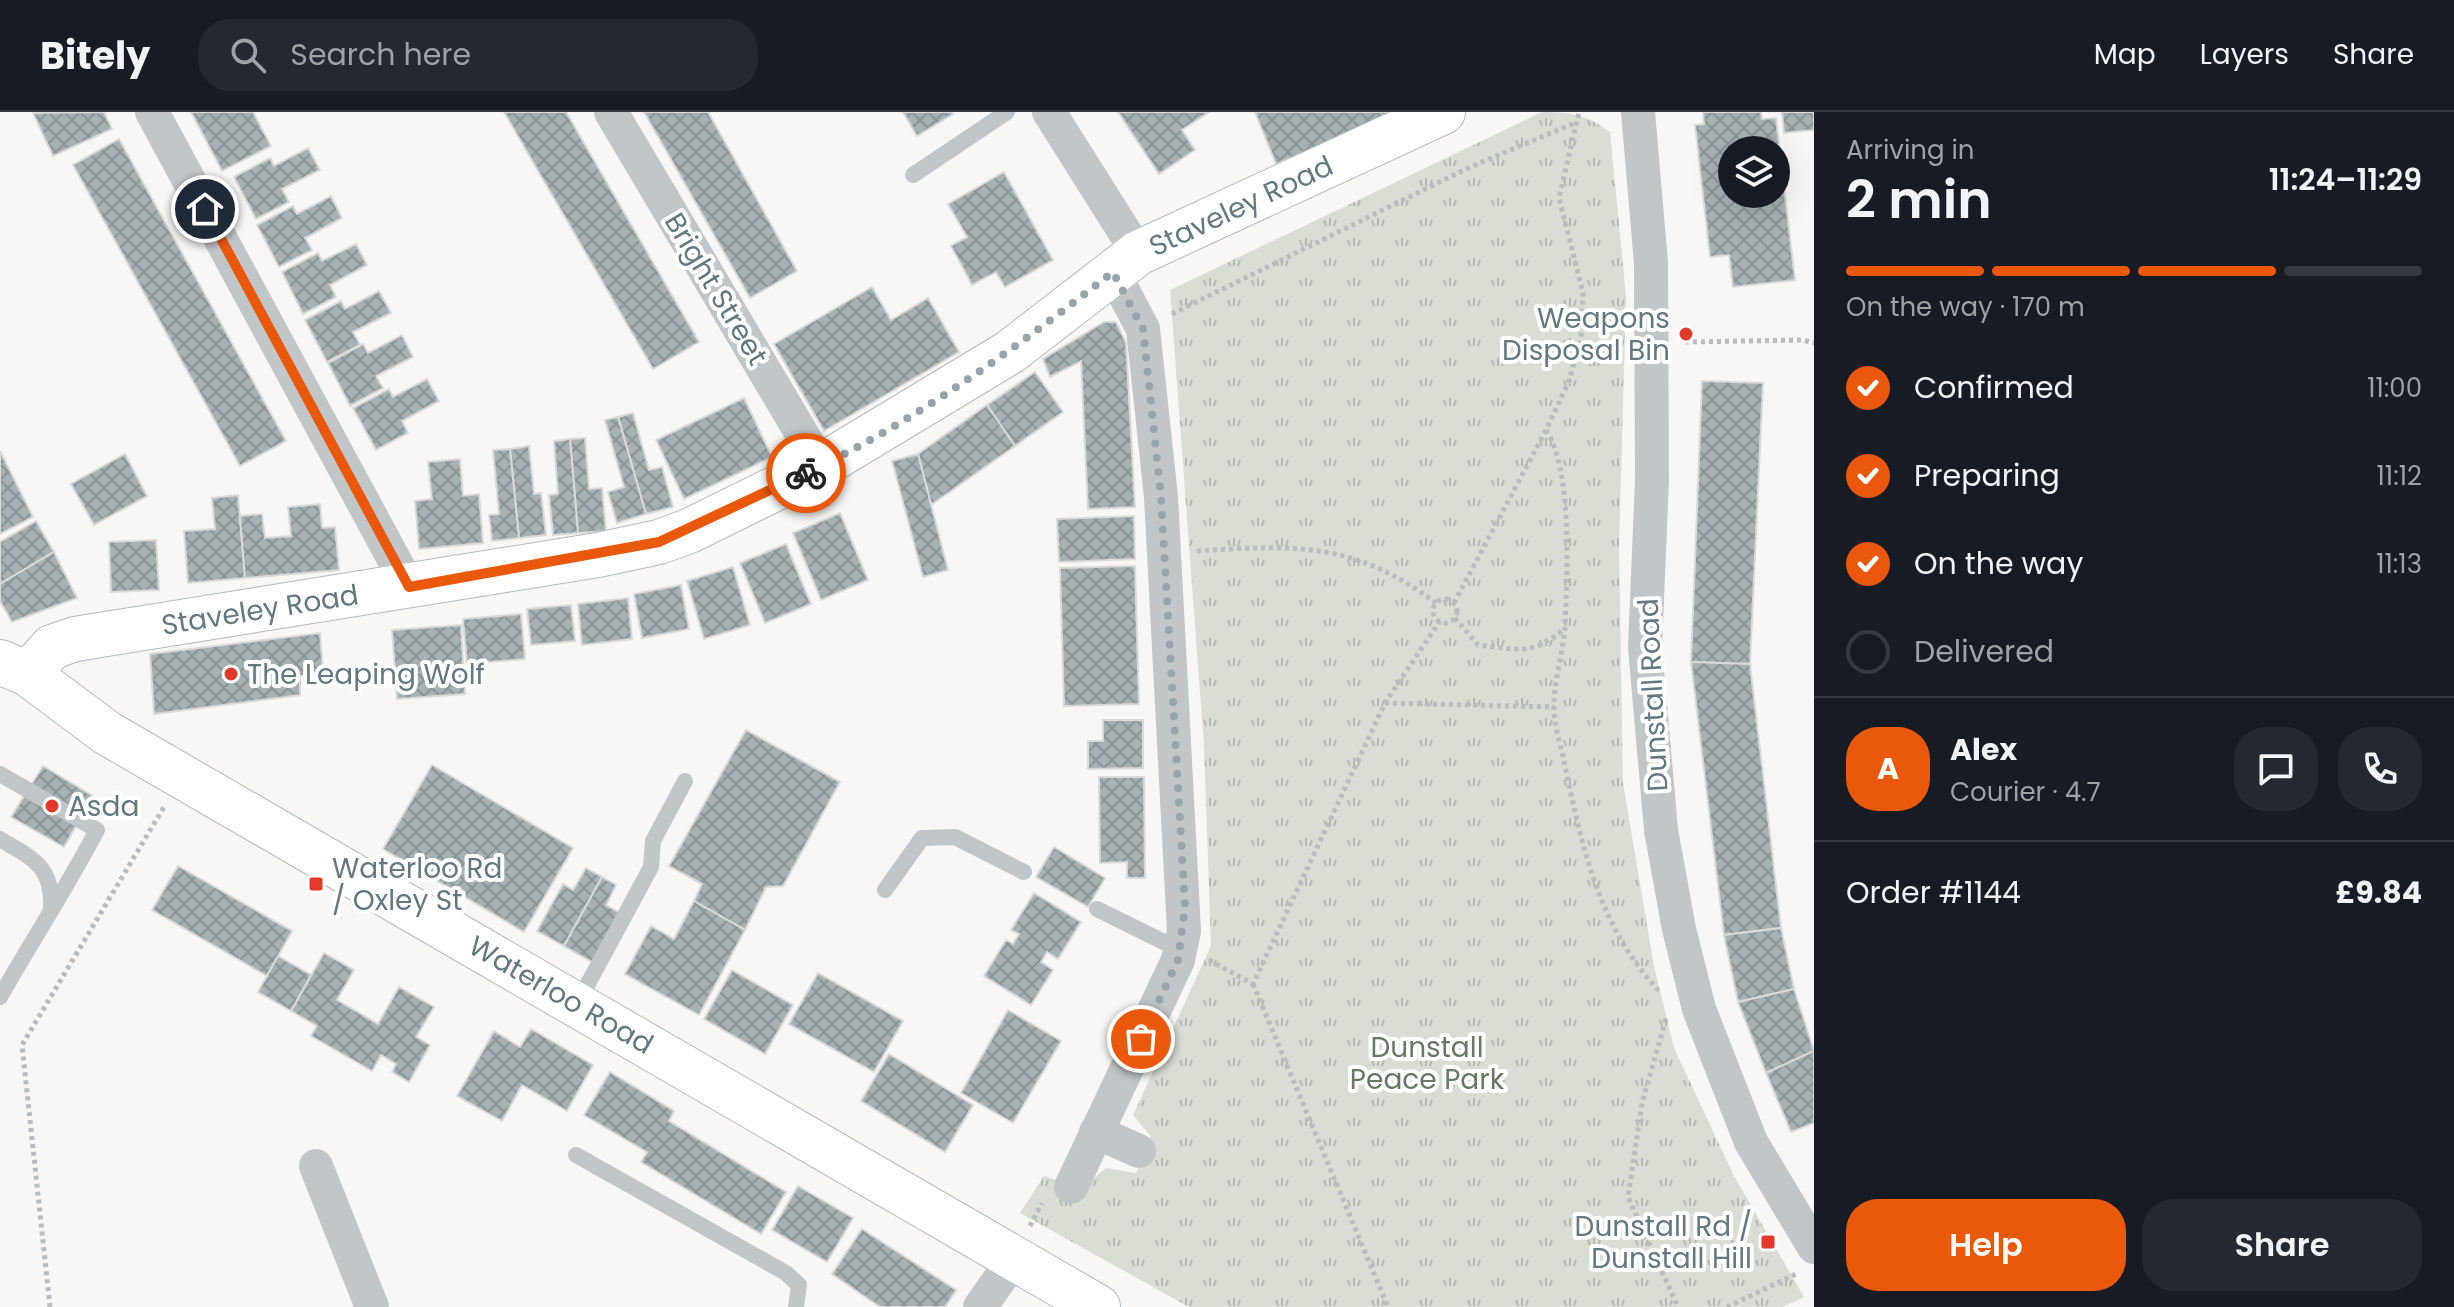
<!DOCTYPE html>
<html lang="en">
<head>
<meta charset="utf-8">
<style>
	body { margin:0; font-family:Poppins,sans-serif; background:#242831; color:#f1f3f6; height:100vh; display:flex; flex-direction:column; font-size:30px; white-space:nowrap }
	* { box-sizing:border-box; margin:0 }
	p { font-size:26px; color:#9ea1a6 }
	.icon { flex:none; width:44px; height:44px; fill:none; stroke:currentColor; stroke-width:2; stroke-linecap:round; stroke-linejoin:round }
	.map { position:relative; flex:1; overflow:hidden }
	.panel { display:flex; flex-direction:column; background:#171b24; width:640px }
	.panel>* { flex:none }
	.controls { position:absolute; left:1718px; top:24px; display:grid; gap:16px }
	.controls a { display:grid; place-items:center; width:72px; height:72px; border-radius:50%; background:#171b24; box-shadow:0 8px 32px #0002; font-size:40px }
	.pin { position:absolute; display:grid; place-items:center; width:68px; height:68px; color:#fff; margin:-34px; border:4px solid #fff; border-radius:50%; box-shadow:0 2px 8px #0007 }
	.courier { position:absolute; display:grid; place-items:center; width:80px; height:80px; margin:-40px; border:6px solid #ea580c; border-radius:50%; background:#fff; color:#222; box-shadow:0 2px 10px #0007 }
	.head em { font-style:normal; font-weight:600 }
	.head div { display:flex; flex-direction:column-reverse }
	.head { display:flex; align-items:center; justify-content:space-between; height:136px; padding:0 32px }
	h1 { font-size:52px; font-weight:600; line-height:60px }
	.bar { display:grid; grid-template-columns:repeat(4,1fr); gap:12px 8px; align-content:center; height:96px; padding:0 32px }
	.bar i { height:10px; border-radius:6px; background:#363941 }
	.bar .active { background:#ea580c }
	.bar p { grid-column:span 4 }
	.line { display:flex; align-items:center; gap:20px; padding:0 32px; border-top:2px solid #363941 }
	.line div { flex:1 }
	.round { display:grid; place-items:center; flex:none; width:84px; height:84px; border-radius:32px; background:#242831 }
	ol { padding:0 32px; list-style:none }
	li { display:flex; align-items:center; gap:24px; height:88px }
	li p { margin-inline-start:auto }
	li .icon { padding:8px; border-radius:50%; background:#ea580c; color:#fff; stroke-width:4 }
	li:last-child { color:#9ea1a6 }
	li i { width:44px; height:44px; border:4px solid #363941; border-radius:50% }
	.button { display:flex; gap:16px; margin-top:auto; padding:16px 32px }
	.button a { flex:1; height:92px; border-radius:32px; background:#ea580c; color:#fff; font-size:32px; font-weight:600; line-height:92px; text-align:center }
	.button a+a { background:#242831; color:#f1f3f6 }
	header { display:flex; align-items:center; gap:48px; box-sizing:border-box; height:112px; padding:0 40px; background:#171b24; border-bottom:2px solid #363941 }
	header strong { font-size:38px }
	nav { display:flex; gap:44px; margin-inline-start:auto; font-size:28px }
	.search { width:560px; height:72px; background:#242831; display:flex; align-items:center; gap:20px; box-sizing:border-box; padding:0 28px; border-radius:32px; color:#9ea1a6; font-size:30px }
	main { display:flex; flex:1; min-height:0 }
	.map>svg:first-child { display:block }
</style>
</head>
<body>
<header>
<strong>Bitely</strong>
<div class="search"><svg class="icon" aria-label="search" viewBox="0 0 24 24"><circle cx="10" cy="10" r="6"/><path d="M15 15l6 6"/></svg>Search here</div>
<nav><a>Map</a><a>Layers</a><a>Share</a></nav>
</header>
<main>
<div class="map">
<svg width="1814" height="1195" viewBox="0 0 1814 1195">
	<defs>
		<pattern id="park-tufts" width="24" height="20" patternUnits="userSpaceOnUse" patternTransform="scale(2)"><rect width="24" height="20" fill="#d9ddd4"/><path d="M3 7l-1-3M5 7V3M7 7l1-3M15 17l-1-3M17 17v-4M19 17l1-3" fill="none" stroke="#b4b8b1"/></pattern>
		<pattern id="building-cross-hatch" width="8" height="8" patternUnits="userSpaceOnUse" patternTransform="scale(2)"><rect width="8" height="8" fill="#a6b1b4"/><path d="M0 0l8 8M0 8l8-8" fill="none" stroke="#8b9598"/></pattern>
	</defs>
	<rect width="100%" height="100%" fill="#f8f7f5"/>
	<path fill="url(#park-tufts)" d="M 1542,0 C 1571,0 1587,3 1610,20 L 1626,184 L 1619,434 L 1623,671 L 1654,854 L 1674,936 L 1734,1064 L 1804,1185 L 1783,1195 L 1189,1195 L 1020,1101 L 1044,1064 L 1082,1076 L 1106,1056 L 1136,1061 L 1151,1025 L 1133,1003 L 1211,834 L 1204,634 L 1170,178 Z"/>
	<g fill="url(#building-cross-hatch)" stroke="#dad9d7" stroke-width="2" fill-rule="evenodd">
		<path d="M 104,0 L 112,17 L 53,44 L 33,1 Z"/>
		<path d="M 191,0 L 253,0 L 271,34 L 222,59 Z"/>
		<path d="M 504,0 L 566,0 L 699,230 L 653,257 Z"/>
		<path d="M 644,0 L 708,0 L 797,159 L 750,186 Z"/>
		<path d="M 903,0 L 951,0 L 953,2 L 917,24 Z"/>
		<path d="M 1118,0 L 1209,0 L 1182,18 L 1195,38 L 1159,62 Z"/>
		<path d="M 1255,0 L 1400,0 L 1276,52 Z"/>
		<path d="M 1703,0 L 1761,0 L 1762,7 L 1776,6 L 1795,168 L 1733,175 L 1729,143 L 1710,145 L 1695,13 L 1704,12 ZM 1732,38 L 1776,38 L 1776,82 L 1732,82 Z"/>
		<path d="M 1782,0 L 1814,0 L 1814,18 L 1784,21 Z"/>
		<path d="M 119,27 L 286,329 L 240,354 L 73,53 Z"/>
		<path d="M 308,36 L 320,58 L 282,77 L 289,90 L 256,107 L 234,65 L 270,46 L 274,54 Z"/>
		<path d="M 1004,60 L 1053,148 L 1005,175 L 996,160 L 972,173 L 951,134 L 967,125 L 948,92 Z"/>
		<path d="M 331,84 L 342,106 L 305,126 L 312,138 L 279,155 L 257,113 L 293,94 L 297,102 Z"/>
		<path d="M 356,132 L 367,153 L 330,173 L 336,185 L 303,202 L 282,160 L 318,141 L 322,149 Z"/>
		<path d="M 872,175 L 891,208 L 928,186 L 959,240 L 824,319 L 774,232 Z"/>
		<path d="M 379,179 L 391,201 L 353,220 L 360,233 L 327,250 L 305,208 L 341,189 L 345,197 Z"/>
		<path d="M 1104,210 L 1116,210 L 1126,231 L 1135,395 L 1088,397 L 1081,249 L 1050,265 L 1043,247 Z"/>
		<path d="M 402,223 L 413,245 L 376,264 L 383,276 L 350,294 L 328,251 L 363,232 L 368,241 Z"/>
		<path d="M 1035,260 L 1063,300 L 1015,334 L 987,293 Z"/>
		<path d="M 427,267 L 439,289 L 402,309 L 408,321 L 376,338 L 353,296 L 389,277 L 393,285 Z"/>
		<path d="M 1702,269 L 1763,271 L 1750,552 L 1691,550 Z"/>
		<path d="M 744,286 L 772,345 L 684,387 L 656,328 Z"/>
		<path d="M 987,293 L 1015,334 L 931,393 L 918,342 Z"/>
		<path d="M 633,301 L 649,358 L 662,355 L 673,395 L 646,402 L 618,305 Z"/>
		<path d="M 618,305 L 646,402 L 617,411 L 608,380 L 624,375 L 605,308 Z"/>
		<path d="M 585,326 L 589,377 L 602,376 L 606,419 L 578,421 L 570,327 Z"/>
		<path d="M 570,327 L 578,421 L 553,423 L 549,383 L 558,382 L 554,329 Z"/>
		<path d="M 529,334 L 534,382 L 541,381 L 546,423 L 519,426 L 510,337 Z"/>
		<path d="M 510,337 L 519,426 L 492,429 L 489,403 L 499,402 L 493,338 Z"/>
		<path d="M 0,339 L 33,405 L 0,422 Z"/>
		<path d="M 125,342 L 147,384 L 94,413 L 71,372 Z"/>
		<path d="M 918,342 L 948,458 L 923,465 L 892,349 Z"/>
		<path d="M 460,347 L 463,384 L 479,382 L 483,431 L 419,437 L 415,389 L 432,387 L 428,350 Z"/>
		<path d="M 238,383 L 245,466 L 188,471 L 184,419 L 215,417 L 212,386 Z"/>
		<path d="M 320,392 L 322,416 L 335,415 L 339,458 L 245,466 L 240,404 L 262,402 L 265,426 L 291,424 L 288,395 Z"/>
		<path d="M 840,401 L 868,468 L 821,488 L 793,421 Z"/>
		<path d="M 1134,404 L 1135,447 L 1059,450 L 1057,407 Z"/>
		<path d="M 36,409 L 54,440 L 0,472 L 0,430 Z"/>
		<path d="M 156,428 L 159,478 L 111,480 L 109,430 Z"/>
		<path d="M 786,432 L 811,492 L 765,511 L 740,451 Z"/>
		<path d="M 54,440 L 77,486 L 12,510 L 0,489 L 0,472 Z"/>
		<path d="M 1135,454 L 1139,592 L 1064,594 L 1060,456 Z"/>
		<path d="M 733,455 L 750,513 L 704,527 L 687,469 Z"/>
		<path d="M 681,473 L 689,517 L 642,526 L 634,482 Z"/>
		<path d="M 628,486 L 632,527 L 582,533 L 578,492 Z"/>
		<path d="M 571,493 L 575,529 L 531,533 L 527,497 Z"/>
		<path d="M 521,502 L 525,547 L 467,552 L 463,507 Z"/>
		<path d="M 461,513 L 465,582 L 397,587 L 392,518 Z"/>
		<path d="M 320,521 L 323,559 L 300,564 L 300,583 L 154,602 L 150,542 Z"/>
		<path d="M 1691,550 L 1750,552 L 1781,816 L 1724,823 Z"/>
		<path d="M 1103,608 L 1143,608 L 1143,656 L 1088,657 L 1088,629 L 1103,629 Z"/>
		<path d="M 746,618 L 840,670 L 783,774 L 766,775 L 745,818 L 694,789 L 702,772 L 669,754 Z"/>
		<path d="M 432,653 L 573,736 L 524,820 L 383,737 Z"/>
		<path d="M 43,654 L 93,684 L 64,735 L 11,705 Z"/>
		<path d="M 1099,665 L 1144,665 L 1145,766 L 1127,766 L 1127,750 L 1100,751 Z"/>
		<path d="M 1054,735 L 1105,766 L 1088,795 L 1036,765 Z"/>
		<path d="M 178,754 L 292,819 L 267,864 L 152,798 Z"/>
		<path d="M 586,756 L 602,765 L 564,834 L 537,819 L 563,772 L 573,778 Z"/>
		<path d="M 602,765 L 616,773 L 606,793 L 620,801 L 592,850 L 564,834 Z"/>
		<path d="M 1034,781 L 1081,810 L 1058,847 L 1047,840 L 1041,850 L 1053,858 L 1031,893 L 984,864 L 1006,828 L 1013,832 L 1019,822 L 1011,818 Z"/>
		<path d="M 694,789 L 745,818 L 699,903 L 625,862 L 651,814 L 674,827 Z"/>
		<path d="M 1781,816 L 1794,877 L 1738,890 L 1724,823 Z"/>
		<path d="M 324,841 L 354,858 L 337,888 L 378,912 L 399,875 L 434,895 L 416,925 L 430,933 L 409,970 L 392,960 L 396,952 L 381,943 L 372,959 L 311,924 L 317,914 L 291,899 Z"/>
		<path d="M 278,844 L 311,863 L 291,899 L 258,880 Z"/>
		<path d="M 732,858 L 793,893 L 765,942 L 704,907 Z"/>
		<path d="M 818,861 L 903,909 L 874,960 L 789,912 Z"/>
		<path d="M 1794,877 L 1814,939 L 1766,961 L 1738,890 Z"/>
		<path d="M 1008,898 L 1061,929 L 1013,1011 L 961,981 Z"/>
		<path d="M 531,917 L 593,953 L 567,999 L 522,973 L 502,1009 L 457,984 L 494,919 L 520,935 Z"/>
		<path d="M 1814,939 L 1814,1011 L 1791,1020 L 1766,961 Z"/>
		<path d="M 889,942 L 973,993 L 945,1040 L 861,989 Z"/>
		<path d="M 610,960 L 674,999 L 669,1009 L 786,1080 L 761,1122 L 641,1050 L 647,1040 L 584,1003 Z"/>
		<path d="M 798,1074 L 853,1106 L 827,1150 L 772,1118 Z"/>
		<path d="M 862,1117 L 956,1178 L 945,1195 L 880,1195 L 832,1162 Z"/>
	</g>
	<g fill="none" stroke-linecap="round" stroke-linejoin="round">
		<g stroke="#b3babd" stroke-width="46">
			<g id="secondary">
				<path d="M 0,550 L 28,562 L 107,621 L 1098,1195"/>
				<path d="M 28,562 L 52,535 L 75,527 L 598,443 L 659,430 L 689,419 L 821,354 L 1010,240 L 1138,141 L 1443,0"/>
			</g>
		</g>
		<g stroke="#b9bdbf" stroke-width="5" stroke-dasharray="4 4" stroke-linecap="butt">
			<path d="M 1172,202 L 1468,56 L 1577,10"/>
			<path d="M 1685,230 L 1803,228 L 1814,231"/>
			<path d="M 1546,318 C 1573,358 1567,465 1565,515 C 1563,541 1554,568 1554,594 C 1553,613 1562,635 1565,654 C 1583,738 1599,816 1660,880"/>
			<path d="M 1197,439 C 1295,433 1353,429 1436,491"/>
			<circle cx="1445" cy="499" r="12"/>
			<path d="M 1454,491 L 1546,318 L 1569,269 L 1581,225 L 1583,181 L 1559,86 L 1579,0"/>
			<path d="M 1455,506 L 1478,533 C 1517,537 1532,545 1564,517"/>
			<path d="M 1385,591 L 1554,595"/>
			<path d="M 1209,848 L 1253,872 L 1385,591 L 1440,509"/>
			<path d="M 1253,872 L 1388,1195"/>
			<path d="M 1666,907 L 1642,991 L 1628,1085 L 1678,1195"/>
			<path d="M 1030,1114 L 1042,1091"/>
			<path d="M 50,1195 L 22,933 L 164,695"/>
			<path d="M 1727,1195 L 1798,1161"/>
		</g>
		<g stroke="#c1c6c9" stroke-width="16">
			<path d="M 913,63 L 1007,0"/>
			<path d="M 0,662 L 97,718 C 67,775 32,829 0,885"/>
			<path d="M 0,727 C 33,747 53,754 51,796"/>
			<path d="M 885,778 L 922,726 L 955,725 L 1024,760"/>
			<path d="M 1097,797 L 1180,838"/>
			<path d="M 577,892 L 651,755 L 653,729 L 685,669"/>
			<path d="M 576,1043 L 786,1161 L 799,1173 L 796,1195"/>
		</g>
		<g stroke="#c1c6c9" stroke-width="34">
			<path d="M 152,0 L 409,475"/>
			<path d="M 611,0 L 821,354"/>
			<path d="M 1049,0 L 1138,141"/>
			<path d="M 1638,0 L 1651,151 L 1652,368 L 1645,535 L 1661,718 L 1679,817 L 1699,897 L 1751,1030 L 1814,1135"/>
			<path d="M 1096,1020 L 1139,1039"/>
			<path d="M 316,1054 L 372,1195"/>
			<path d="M 1071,1075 L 1178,848 L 1184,819 L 1161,385 L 1143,217 L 1113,160"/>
			<path d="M 980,1195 L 1014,1147"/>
		</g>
		<use href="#secondary" stroke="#fff" stroke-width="44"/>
	</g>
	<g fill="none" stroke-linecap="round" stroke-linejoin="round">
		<path stroke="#97a4a9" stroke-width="8" stroke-dasharray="0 14.4" d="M 806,361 C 917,309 1017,235 1113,160 L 1143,217 L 1161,385 L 1185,794 L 1178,848 L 1141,927"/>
		<path stroke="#ea580c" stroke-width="10" d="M 205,97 L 409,475 L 659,430 L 806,361"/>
	</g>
	<g fill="#e2392b" stroke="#fff" stroke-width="3">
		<circle cx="1686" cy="222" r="8"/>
		<circle cx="231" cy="562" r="8"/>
		<circle cx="52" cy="694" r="8"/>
		<rect x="308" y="764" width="16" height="16" rx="4"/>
		<rect x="1760" y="1122" width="16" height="16" rx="4"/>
	</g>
	<g text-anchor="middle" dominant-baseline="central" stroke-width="8" stroke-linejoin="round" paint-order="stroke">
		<g font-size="28" fill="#637880" stroke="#fff">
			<text transform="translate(1241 94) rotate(-25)">Staveley Road</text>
			<text transform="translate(716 177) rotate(59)">Bright Street</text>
			<text transform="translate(260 498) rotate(-9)">Staveley Road</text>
			<text transform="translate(1653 583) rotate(-93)">Dunstall Road</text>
			<text transform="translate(561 883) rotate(30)">Waterloo Road</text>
		</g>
		<g font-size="28" fill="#637880" stroke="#fff" text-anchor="start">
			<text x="1670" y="206" text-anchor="end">Weapons<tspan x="1670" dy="32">Disposal Bin</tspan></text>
			<text x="247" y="562">The Leaping Wolf</text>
			<text x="68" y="694">Asda</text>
			<text x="332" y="756">Waterloo Rd<tspan x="332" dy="32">/ Oxley St</tspan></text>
			<text x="1752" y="1114" text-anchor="end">Dunstall Rd /<tspan x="1752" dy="32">Dunstall Hill</tspan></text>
		</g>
		<g font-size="28" fill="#697862" stroke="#fff">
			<text x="1427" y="935">Dunstall<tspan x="1427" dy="32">Peace Park</tspan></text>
		</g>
	</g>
</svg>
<div class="controls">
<a><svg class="icon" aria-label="layers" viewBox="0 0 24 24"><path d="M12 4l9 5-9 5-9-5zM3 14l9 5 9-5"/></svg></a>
</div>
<div class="pin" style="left:1141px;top:927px;background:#ea580c"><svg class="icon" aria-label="bag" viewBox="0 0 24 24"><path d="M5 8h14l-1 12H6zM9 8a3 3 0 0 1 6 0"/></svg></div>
<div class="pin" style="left:205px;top:97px;background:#1f2937"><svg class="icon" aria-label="home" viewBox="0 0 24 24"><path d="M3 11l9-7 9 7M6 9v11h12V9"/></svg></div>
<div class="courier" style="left:806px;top:361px"><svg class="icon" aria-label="bike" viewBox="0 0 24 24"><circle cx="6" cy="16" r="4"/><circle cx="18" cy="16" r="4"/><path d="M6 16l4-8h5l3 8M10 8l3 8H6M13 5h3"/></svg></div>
</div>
<section class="panel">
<div class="head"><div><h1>2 min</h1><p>Arriving in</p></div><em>11:24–11:29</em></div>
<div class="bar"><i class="active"></i><i class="active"></i><i class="active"></i><i></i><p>On the way · 170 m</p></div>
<ol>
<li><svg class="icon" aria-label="check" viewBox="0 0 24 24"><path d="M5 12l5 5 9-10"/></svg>Confirmed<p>11:00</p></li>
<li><svg class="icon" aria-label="check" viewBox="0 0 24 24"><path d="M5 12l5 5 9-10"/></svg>Preparing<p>11:12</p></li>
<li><svg class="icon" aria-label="check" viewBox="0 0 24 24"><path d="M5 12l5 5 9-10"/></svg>On the way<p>11:13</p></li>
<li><i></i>Delivered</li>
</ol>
<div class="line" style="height:144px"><b class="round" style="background:#ea580c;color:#fff">A</b><div><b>Alex</b><p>Courier · 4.7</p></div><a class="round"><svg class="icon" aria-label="chat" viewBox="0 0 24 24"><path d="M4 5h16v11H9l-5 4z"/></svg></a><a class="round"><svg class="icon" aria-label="phone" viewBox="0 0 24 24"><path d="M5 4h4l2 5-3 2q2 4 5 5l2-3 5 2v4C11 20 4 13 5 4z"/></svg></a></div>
<div class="line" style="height:104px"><div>Order #1144</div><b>£9.84</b></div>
<div class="button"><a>Help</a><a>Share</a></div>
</section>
</main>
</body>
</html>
